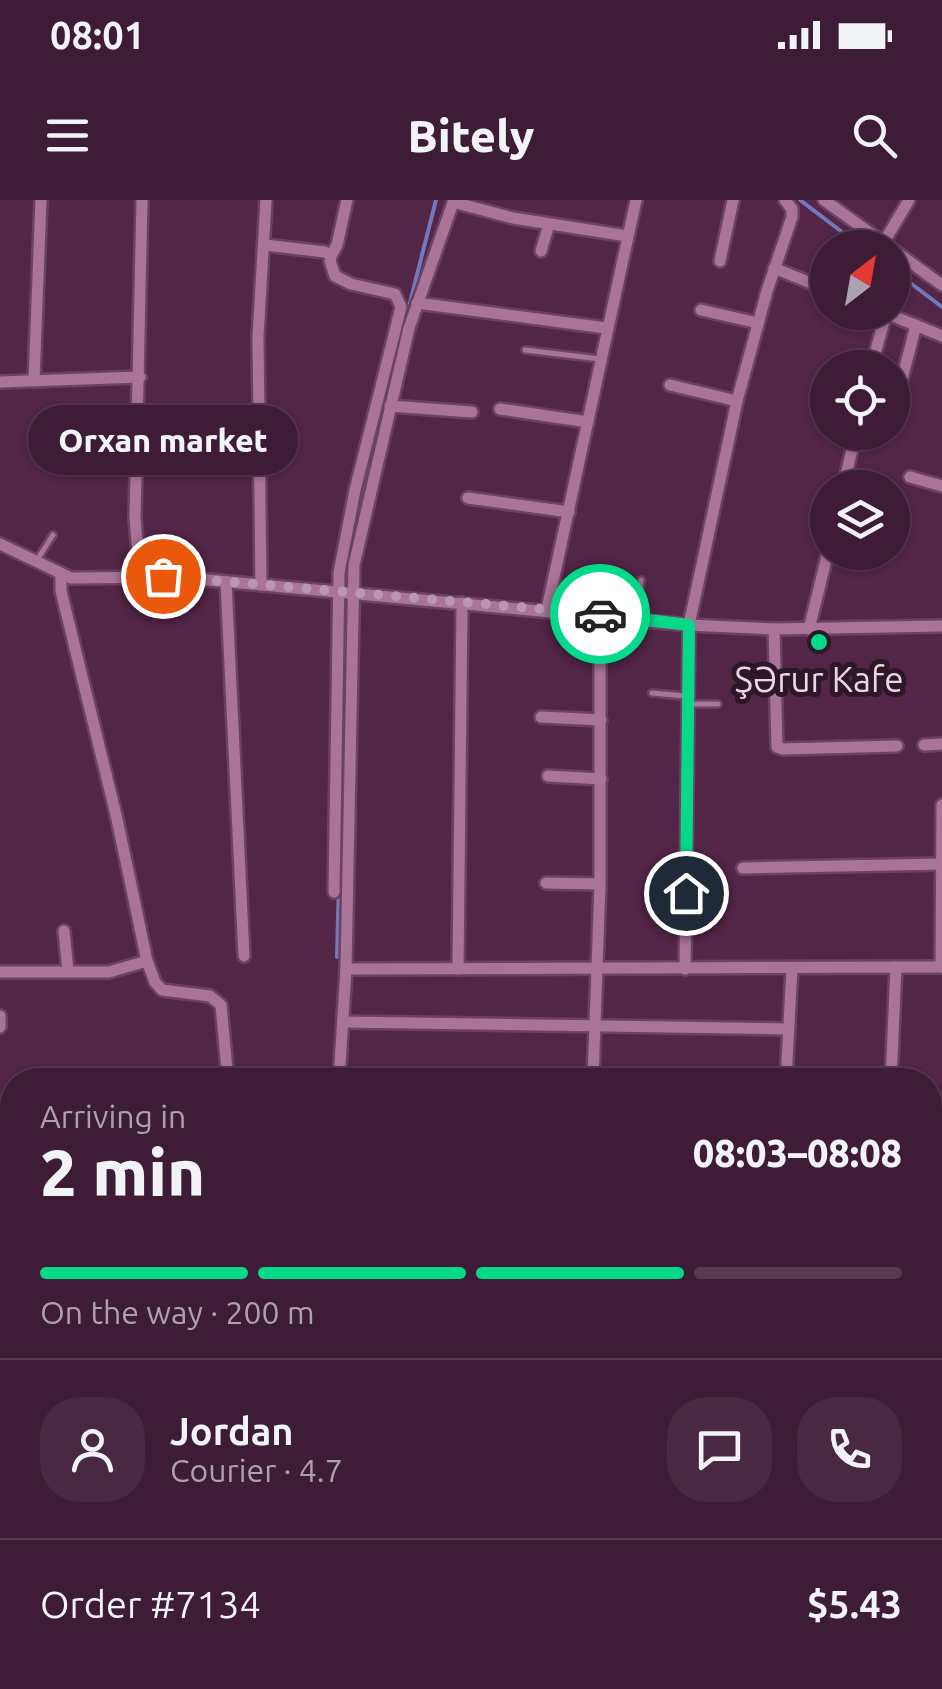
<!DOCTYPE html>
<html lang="en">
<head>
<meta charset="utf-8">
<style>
	body { margin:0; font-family:Ubuntu,sans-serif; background:#492941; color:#f1f3f6; height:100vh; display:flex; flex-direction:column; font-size:38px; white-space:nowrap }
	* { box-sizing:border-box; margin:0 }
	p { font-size:32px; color:#ada1ad }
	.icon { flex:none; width:55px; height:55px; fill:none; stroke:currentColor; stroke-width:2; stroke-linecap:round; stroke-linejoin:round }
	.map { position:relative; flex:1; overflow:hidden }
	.panel { position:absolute; left:0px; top:868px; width:942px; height:622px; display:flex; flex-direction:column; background:#3e1c35; border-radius:40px 40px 0 0; box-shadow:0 2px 8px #0004,0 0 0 2px #573a50 }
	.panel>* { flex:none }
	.needle { width:65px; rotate:31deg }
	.fabs { position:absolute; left:810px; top:30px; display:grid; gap:20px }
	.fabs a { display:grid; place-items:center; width:100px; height:100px; border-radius:50%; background:#3e1c35; box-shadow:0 2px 8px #0004,0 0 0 2px #573a50; font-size:50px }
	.pin { position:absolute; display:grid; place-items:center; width:85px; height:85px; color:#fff; margin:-42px; border:5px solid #fff; border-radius:50%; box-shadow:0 2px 10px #0007 }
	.courier { position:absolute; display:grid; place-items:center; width:100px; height:100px; margin:-50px; border:8px solid #07d98b; border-radius:50%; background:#fff; color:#222; box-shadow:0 2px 12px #0007 }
	.bubble { position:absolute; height:70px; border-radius:35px; background:#3e1c35; box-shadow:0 2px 8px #0004,0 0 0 2px #573a50; font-size:32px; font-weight:800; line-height:70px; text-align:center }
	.summary em { font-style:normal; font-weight:800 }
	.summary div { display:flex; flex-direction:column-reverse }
	.summary { display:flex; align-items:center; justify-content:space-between; height:170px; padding:0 40px }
	h1 { font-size:65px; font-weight:800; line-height:75px }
	.bar { display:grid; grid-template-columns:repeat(4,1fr); gap:15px 10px; align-content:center; height:120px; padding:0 40px }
	.bar i { height:12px; border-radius:8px; background:#573a50 }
	.bar .on { background:#07d98b }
	.bar p { grid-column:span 4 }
	.line { display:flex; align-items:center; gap:25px; padding:0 40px; border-top:2px solid #573a50 }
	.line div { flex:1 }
	.round { display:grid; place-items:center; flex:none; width:105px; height:105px; border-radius:40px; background:#492941 }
	.status { display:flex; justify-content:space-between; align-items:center; height:70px; padding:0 50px; background:#3e1c35; direction:ltr }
	.status svg { height:28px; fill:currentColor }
	header { display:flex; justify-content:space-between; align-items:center; height:130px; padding:0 40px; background:#3e1c35; font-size:45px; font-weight:800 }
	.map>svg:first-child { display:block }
</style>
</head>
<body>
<div class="status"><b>08:01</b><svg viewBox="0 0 49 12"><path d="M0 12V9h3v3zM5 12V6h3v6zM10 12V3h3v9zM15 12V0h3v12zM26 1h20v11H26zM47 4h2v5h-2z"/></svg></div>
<header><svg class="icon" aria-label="menu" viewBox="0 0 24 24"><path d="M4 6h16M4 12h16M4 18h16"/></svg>Bitely<svg class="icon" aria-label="search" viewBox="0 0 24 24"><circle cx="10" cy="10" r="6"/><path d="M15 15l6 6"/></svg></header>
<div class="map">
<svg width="942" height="1489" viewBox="0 0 942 1489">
	<rect width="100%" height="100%" fill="#532547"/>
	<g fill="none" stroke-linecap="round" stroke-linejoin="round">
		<g stroke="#7278bd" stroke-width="4">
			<path d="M 800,0 L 863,48"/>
			<path d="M 892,69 L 942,107"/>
			<path d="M 404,126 L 436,0"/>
			<path d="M 345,382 L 353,335 L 400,140"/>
			<path d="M 337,757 L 346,402"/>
		</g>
		<g stroke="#6b4361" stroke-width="10">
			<g id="lane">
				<path d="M 525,150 L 600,159"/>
				<path d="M 37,360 L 53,335"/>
				<path d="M 636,418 L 641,380"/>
				<path d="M 652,493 L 685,496"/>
				<path d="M 691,504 L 718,504"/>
			</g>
		</g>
		<g stroke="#6b4361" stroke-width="16">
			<g id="street">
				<path d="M 824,0 L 891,48"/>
				<path d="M 453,2 L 513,18 L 627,36"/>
				<path d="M 884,42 L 909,0"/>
				<path d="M 265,45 L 325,52 L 331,56 L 330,61 L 335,76 L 351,84 L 395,94 L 401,107 L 355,290 L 339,373 L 334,692"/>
				<path d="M 892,49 L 942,85"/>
				<path d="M 541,51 L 549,24"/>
				<path d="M 331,56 L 337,45 L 347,0"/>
				<path d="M 720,61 L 733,0"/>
				<path d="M 774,68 L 828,90"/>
				<path d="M 417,103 L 606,128"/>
				<path d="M 701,110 L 758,123"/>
				<path d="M 883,112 L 942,136"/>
				<path d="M 871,168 L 886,114"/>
				<path d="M 34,180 L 41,0"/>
				<path d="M 0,182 L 140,177"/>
				<path d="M 670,185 L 737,201"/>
				<path d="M 900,187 L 916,125"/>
				<path d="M 390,206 L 472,212"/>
				<path d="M 500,209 L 588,222"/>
				<path d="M 910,277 L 942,286"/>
				<path d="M 843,288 L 856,232"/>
				<path d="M 468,298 L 569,312"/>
				<path d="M 0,344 L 71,378 L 176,377 L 689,425 L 774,429 L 942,426"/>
				<path d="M 61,376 L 61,391 L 117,619 L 147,761 L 155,782 L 162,790 L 210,796 L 221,805 L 228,880"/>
				<path d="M 140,377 L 135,318 L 142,0"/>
				<path d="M 226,382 L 244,756"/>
				<path d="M 261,385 L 258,137 L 266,0"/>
				<path d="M 547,409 L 636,0"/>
				<path d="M 774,429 L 777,547 L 783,549 L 897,546"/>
				<path d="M 809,429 L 828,352"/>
				<path d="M 541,517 L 601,520"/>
				<path d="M 924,545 L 942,544"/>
				<path d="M 548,576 L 601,579"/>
				<path d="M 743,668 L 942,664"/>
				<path d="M 546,683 L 600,684"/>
				<path d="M 64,731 L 68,771"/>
				<path d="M 941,767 L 942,605"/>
				<path d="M 346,769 L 942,767"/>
				<path d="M 458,769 L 462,403"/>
				<path d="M 685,769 L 689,425 L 737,201 L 767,91 L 792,17 L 792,9 L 785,0"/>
				<path d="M 0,772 L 109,772 L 147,761"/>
				<path d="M 0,816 L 0,827"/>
				<path d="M 344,822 L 788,829"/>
				<path d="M 339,880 L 346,769 L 354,365 L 409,128 L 454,0"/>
				<path d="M 593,880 L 600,684 L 600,414"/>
				<path d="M 786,880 L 792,768"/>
				<path d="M 891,880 L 896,767"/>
				<path d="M 0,989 L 12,987"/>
				<path d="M 0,1138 L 12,1135"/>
				<path d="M 930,1154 L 942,1154"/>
				<path d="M 0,1296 L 12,1293"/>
				<path d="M 0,1460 L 12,1458"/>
				<path d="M 21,1478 L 22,1489"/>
				<path d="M 509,1478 L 509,1489"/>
				<path d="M 754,1478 L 754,1489"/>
				<path d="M 856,1478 L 857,1489"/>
				<path d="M 249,1489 L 250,1478"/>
				<path d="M 631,1489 L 631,1478"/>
			</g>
		</g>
		<use href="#lane" stroke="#a97498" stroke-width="5"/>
		<use href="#street" stroke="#a97498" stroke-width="11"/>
	</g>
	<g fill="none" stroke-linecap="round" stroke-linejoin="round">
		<path stroke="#ba96af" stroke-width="10" stroke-dasharray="0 18" d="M 163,376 L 600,414"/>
		<path stroke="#07d98b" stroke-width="12" d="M 600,414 L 689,425 L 686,693"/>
	</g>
	<circle fill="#07d98b" stroke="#2c1826" stroke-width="4" cx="819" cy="442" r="10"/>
	<g text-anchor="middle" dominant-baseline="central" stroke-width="10" stroke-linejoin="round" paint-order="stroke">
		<g font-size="35" fill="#f1d3e7" stroke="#2c1826">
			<text x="819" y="479">Şərur Kafe</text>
		</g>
	</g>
</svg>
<div class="fabs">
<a><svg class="needle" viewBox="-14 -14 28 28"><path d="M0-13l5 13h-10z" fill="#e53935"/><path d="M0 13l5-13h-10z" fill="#ada1ad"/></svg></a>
<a><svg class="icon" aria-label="locate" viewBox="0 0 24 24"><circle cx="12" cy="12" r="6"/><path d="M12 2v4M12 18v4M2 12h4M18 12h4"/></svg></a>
<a><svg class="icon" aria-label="layers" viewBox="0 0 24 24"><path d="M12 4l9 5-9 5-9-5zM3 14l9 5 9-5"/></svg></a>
</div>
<div class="pin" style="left:163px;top:376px;background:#ea580c"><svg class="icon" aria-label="bag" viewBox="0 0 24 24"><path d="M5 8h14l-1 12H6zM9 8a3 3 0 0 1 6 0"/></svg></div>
<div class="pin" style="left:686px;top:693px;background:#1f2937"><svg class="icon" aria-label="home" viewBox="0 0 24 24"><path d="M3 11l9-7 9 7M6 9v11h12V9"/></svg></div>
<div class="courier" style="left:600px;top:414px"><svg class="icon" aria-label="car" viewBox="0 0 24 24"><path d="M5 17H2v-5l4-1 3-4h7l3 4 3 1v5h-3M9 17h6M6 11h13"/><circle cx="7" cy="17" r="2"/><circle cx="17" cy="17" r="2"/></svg></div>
<div class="bubble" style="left:28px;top:205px;width:270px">Orxan market</div>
<section class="panel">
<div class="summary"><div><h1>2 min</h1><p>Arriving in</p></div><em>08:03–08:08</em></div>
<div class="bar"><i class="on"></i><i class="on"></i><i class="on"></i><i></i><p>On the way · 200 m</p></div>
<div class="line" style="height:180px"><a class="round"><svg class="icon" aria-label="person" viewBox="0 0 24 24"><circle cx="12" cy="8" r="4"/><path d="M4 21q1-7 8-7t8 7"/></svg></a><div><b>Jordan</b><p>Courier · 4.7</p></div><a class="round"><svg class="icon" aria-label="chat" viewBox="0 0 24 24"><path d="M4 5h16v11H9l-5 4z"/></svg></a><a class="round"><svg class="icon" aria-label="phone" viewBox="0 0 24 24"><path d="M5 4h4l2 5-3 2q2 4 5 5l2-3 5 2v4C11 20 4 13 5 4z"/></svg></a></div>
<div class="line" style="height:130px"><div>Order #7134</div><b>$5.43</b></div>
</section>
</div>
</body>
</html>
